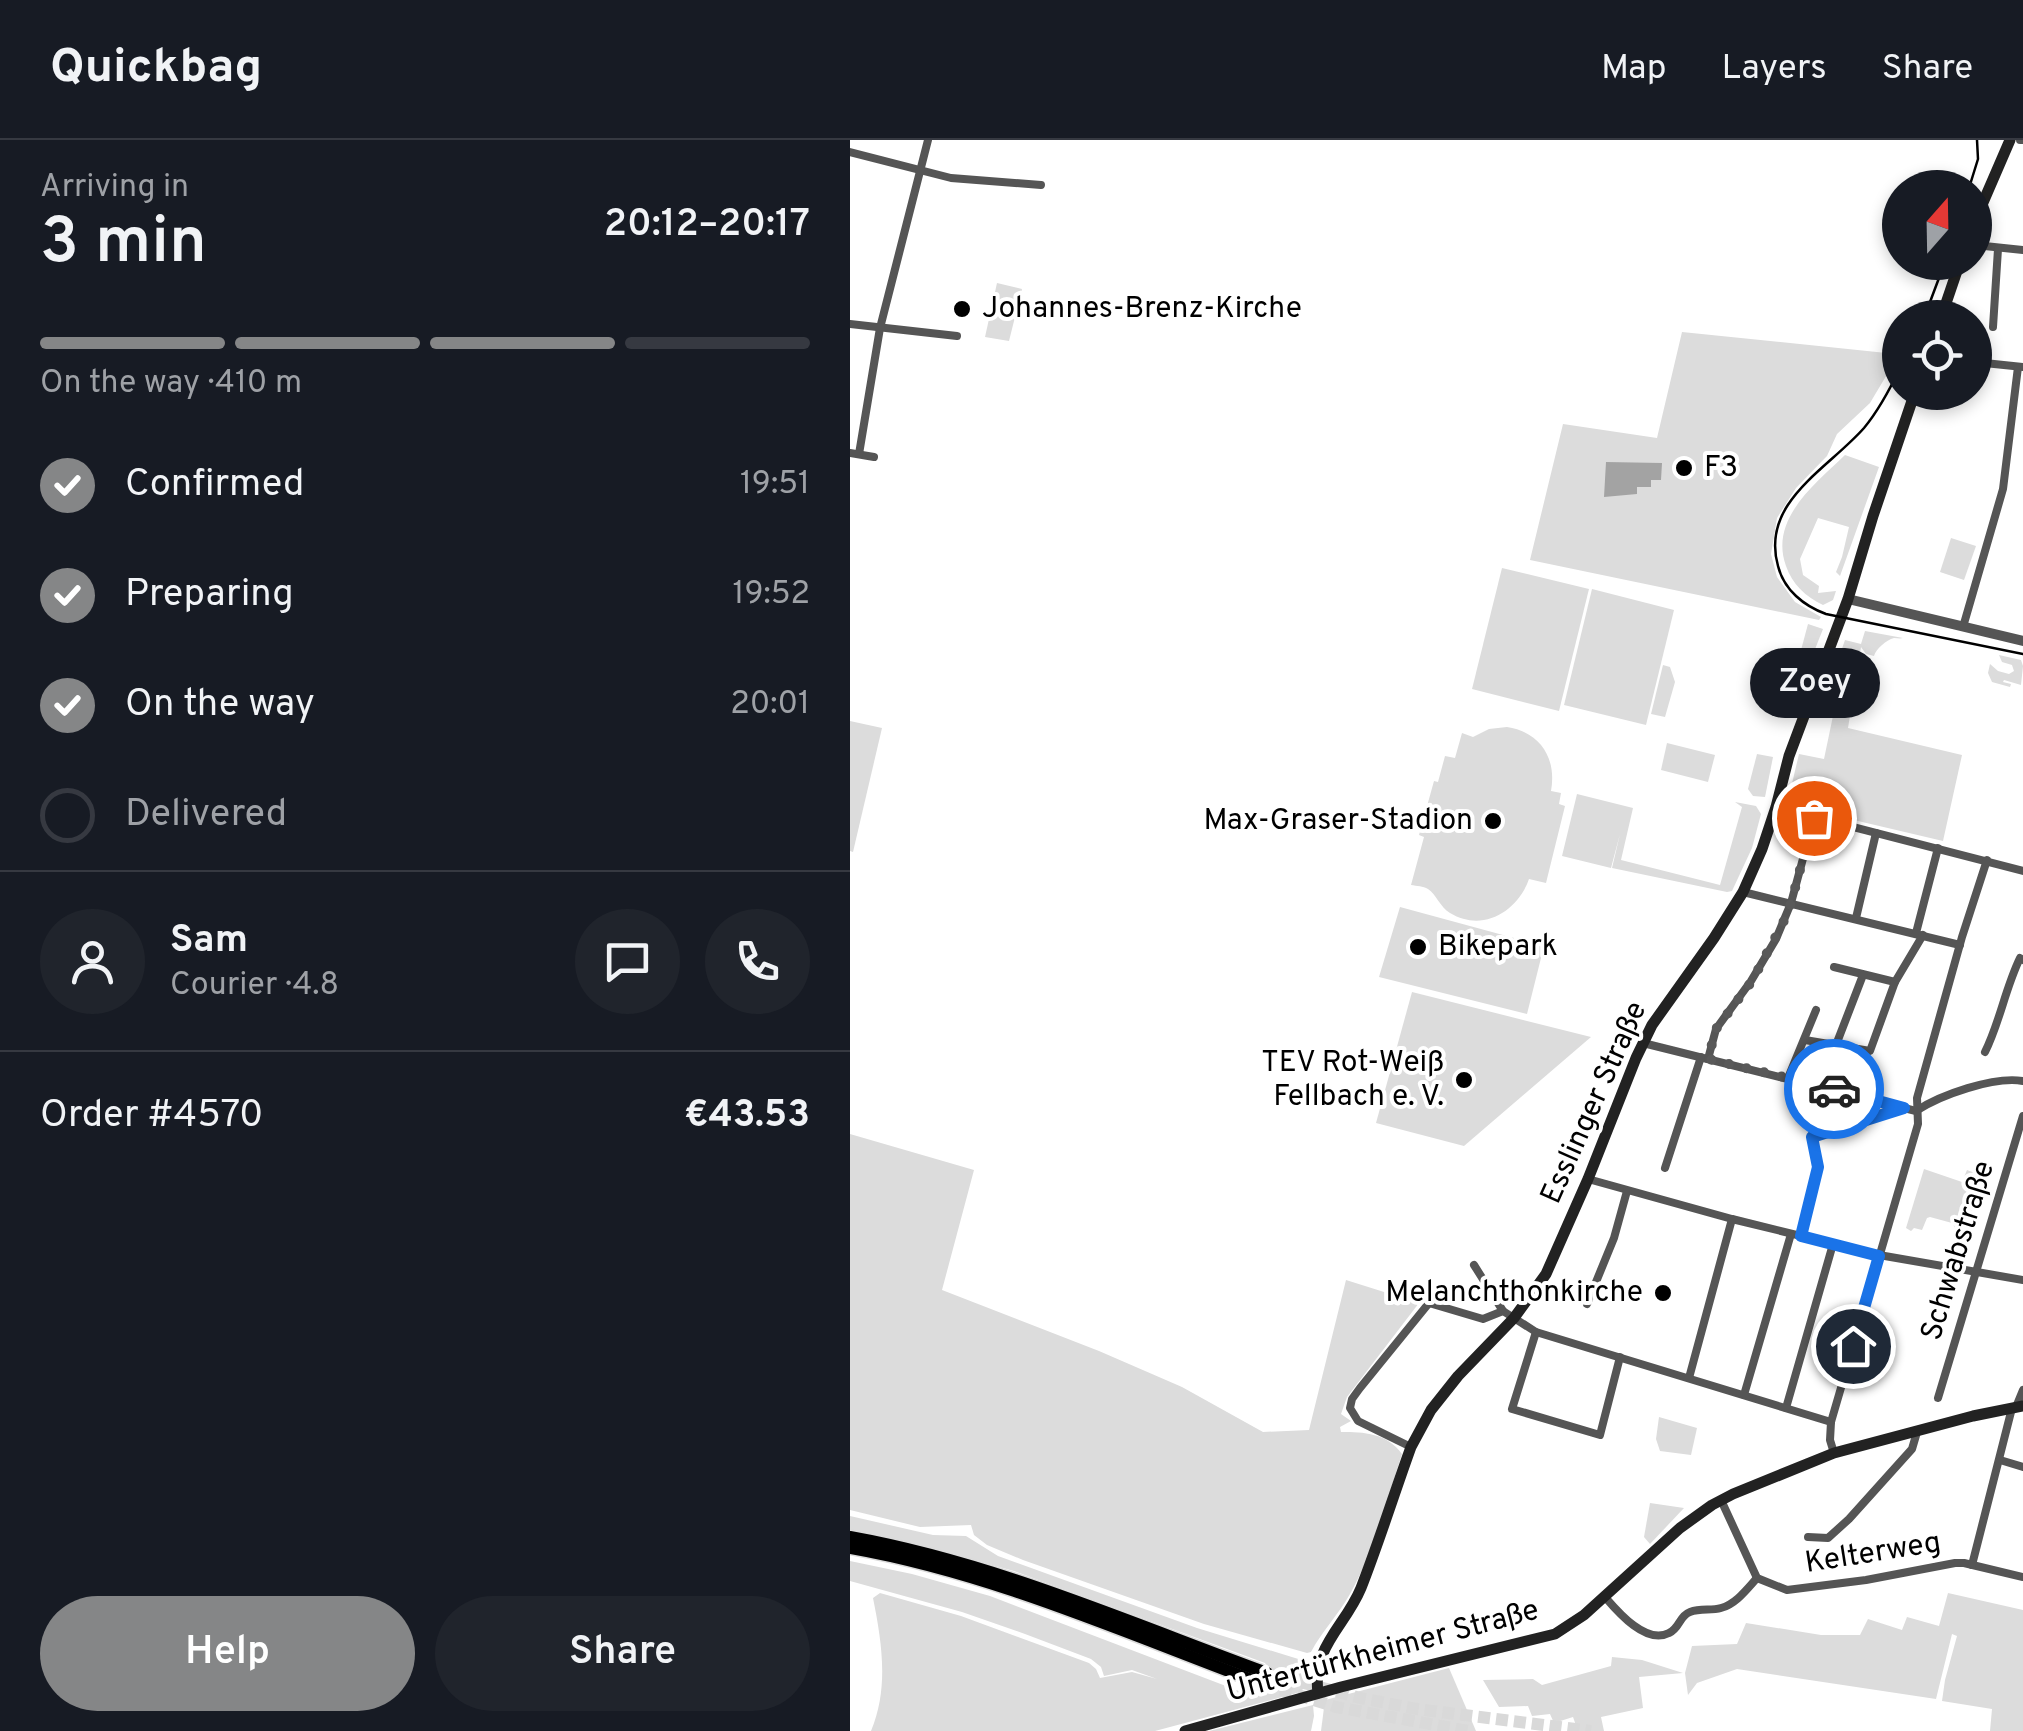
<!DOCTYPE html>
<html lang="en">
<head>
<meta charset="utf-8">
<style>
	body { margin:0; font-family:Overpass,sans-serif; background:#20242c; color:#f1f3f6; height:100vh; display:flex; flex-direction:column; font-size:38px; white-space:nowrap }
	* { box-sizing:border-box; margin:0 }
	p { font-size:32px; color:#9ea1a6 }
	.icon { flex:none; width:55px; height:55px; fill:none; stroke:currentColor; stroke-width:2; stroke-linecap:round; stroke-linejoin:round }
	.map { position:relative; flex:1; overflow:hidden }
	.sheet { display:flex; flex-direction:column; background:#171b24; width:850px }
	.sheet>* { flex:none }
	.needle { width:65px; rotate:20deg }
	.controls { position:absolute; left:1032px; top:30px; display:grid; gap:20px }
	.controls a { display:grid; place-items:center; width:110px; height:110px; border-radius:50%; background:#171b24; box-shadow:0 5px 15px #0003; font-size:50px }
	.pin { position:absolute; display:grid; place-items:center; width:85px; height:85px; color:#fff; margin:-42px; border:5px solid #fff; border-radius:50%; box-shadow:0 2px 10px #0007 }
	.courier { position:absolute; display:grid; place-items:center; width:100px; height:100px; margin:-50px; border:8px solid #1a73e8; border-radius:50%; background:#fff; color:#222; box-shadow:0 2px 12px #0007 }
	.bubble { position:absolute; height:70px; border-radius:35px; background:#171b24; box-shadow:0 5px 15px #0003; font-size:32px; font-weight:600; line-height:70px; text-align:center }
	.headline em { font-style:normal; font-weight:600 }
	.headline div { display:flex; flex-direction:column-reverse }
	.headline { display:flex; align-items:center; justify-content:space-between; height:170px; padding:0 40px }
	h1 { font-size:65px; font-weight:600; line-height:75px }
	.bar { display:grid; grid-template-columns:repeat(4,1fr); gap:15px 10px; align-content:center; height:120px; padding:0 40px }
	.bar i { height:12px; border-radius:8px; background:#363941 }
	.bar .on { background:#858687 }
	.bar p { grid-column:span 4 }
	.line { display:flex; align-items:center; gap:25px; padding:0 40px; border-top:2px solid #363941 }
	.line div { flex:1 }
	.round { display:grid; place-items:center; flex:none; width:105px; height:105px; border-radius:52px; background:#20242c }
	ol { padding:0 40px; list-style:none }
	li { display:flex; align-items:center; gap:30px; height:110px }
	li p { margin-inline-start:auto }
	li .icon { padding:10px; border-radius:50%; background:#858687; color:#fff; stroke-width:4 }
	li:last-child { color:#9ea1a6 }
	li i { width:55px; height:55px; border:5px solid #363941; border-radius:50% }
	.cta { display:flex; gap:20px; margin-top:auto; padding:20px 40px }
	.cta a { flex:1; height:115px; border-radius:60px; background:#858687; color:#fff; font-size:40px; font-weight:600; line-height:115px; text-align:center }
	.cta a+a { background:#20242c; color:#f1f3f6 }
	header { display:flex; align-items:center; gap:60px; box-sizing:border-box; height:140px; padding:0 50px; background:#171b24; border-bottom:2px solid #363941 }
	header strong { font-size:48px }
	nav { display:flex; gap:55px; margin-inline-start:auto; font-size:35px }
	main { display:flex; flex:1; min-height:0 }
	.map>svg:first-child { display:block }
</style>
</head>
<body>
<header>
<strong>Quickbag</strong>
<nav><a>Map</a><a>Layers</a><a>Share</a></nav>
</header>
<main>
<section class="sheet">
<div class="headline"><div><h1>3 min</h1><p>Arriving in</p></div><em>20:12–20:17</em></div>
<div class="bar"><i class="on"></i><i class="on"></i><i class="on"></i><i></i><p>On the way · 410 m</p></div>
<ol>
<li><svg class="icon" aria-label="check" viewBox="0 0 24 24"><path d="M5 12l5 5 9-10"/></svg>Confirmed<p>19:51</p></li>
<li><svg class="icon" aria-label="check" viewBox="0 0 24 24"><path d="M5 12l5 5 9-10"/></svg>Preparing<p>19:52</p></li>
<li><svg class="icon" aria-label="check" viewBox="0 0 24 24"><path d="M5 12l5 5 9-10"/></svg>On the way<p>20:01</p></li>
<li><i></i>Delivered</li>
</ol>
<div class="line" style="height:180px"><a class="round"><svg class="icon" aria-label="person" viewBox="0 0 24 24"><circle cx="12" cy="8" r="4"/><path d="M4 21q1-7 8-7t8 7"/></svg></a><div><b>Sam</b><p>Courier · 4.8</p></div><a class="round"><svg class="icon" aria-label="chat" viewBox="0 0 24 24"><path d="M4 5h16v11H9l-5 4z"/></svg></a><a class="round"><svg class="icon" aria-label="phone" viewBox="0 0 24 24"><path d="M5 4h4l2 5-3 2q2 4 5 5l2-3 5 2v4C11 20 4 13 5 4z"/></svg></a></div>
<div class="line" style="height:130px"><div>Order #4570</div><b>€43.53</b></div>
<div class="cta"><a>Help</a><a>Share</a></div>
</section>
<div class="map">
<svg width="1173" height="1591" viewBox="0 0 1173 1591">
	<rect width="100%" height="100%" fill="#fff"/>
	<g fill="#dcdcdc">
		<path d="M 147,143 L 172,149 L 159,201 L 135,197 Z"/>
		<path d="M 832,192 L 1046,214 L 1048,216 L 1020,263 L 987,294 L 977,316 L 946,348 L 927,378 L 921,414 L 927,437 L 945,462 L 971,477 L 969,480 L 680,420 L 713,284 L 807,298 Z"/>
		<path d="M 995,315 L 1029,327 L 990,436 L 986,432 L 992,417 L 999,387 L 968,378 L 950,419 L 953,435 L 969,446 L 968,453 L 986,451 L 983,460 L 973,465 C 956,457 942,444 936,426 C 919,379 965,344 995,315 Z"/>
		<path d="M 1101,398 L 1126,406 L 1114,440 L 1090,432 Z"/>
		<path d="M 652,428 L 739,449 L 709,571 L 622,549 Z"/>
		<path d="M 742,449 L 824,470 L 796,585 L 714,565 Z"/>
		<path d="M 958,484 L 973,489 L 952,542 L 943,540 Z"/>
		<path d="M 1015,491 L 1053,498 C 1050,499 1047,498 1044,498 C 1036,500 1026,509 1024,516 L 1016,514 L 1011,507 L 998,588 L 1112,615 L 1093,701 L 957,669 L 941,661 L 939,656 L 949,614 L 974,619 L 988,552 L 978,549 L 995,500 L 1011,504 Z"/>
		<path d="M 1149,515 L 1171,520 L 1173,526 L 1171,545 L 1154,540 L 1153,542 L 1161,544 L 1160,547 L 1142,542 L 1138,533 L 1140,524 L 1148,531 L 1159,534 L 1164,531 L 1162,525 L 1152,522 Z"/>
		<path d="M 813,525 L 820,527 L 825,542 L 815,577 L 801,574 Z"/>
		<path d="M 0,581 L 32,588 L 3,712 L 0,711 Z"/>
		<path d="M 657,587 C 690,592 707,618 701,651 L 711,653 L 709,664 L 715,666 L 696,743 L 679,739 C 668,771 633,793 600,773 C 590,767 586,754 578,749 C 573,746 567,746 561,745 L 574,697 L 569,695 L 584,641 L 588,642 L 595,616 L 605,618 L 612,593 L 623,597 L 639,589 Z"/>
		<path d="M 817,603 L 865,615 L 858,642 L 811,630 Z"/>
		<path d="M 907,614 L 923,617 L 915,657 L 903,656 L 898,649 Z"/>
		<path d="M 727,654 L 783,668 L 771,720 L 870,745 L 892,667 L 885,662 L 906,666 L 911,674 L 902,708 L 882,751 L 877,752 L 762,728 L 770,694 L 761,728 L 712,716 Z"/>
		<path d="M 550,767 L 694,806 L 677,874 L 529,837 Z"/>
		<path d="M 562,852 L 741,897 L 614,1006 L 526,983 Z"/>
		<path d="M 0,994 L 124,1030 L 92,1150 L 249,1211 L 332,1247 L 413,1292 L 459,1290 L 496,1140 L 569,1163 L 497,1257 L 491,1274 L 501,1281 L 490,1287 L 491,1292 C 514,1292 537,1293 552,1314 C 537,1360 524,1411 500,1454 C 489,1474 472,1491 461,1512 L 457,1513 L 354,1484 L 173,1420 L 137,1405 L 124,1395 L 121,1385 L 70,1387 L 0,1370 Z"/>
		<path d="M 1074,1029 L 1112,1042 L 1117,1030 L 1125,1033 L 1122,1045 L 1139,1051 L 1137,1054 L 1131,1054 L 1119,1093 L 1107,1091 L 1102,1083 L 1080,1077 L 1077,1078 L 1072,1090 L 1064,1088 L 1061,1091 L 1056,1088 Z"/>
		<path d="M 809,1277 L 847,1288 L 841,1315 L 810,1311 L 806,1299 Z"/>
		<path d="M 800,1363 L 834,1368 L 800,1404 L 794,1397 Z"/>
		<path d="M 0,1376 L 83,1395 L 116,1396 L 148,1416 L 347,1488 L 458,1522 C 459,1535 461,1547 447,1553 L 305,1591 L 21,1591 C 39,1548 32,1503 23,1458 L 30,1453 L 111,1476 L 239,1523 L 246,1529 L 250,1538 L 282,1532 L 307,1539 L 282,1530 L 254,1536 L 251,1527 L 241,1519 L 175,1494 L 112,1472 L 0,1441 L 0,1421 L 62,1434 L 140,1456 L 389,1551 L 406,1553 L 414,1550 L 421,1532 L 415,1523 L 164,1431 L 68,1405 L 0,1390 Z"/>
		<path d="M 1098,1453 L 1173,1470 L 1173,1591 L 1140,1591 L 1142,1569 L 1092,1561 L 1095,1540 L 1107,1496 L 1102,1494 L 1086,1559 L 887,1529 L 847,1543 L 838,1555 L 835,1533 L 842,1506 L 887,1504 L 896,1483 L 971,1495 L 1010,1495 L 1018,1479 L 1052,1490 L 1057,1477 L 1089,1486 Z"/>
		<path d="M 762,1517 L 792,1520 L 833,1533 L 789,1537 L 793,1568 L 751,1577 L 754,1591 L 728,1591 L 723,1577 L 704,1583 L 700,1574 L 682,1576 L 678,1566 L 649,1567 L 633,1540 L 683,1539 L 692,1545 L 761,1526 Z"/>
		<path d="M 599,1528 L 626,1591 L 471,1591 L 475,1560 Z"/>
		<path d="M 463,1565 L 464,1576 L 461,1591 L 359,1591 Z"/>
	</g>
	<path fill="#a3a3a3" d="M 756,322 L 812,323 L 811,340 L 801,340 L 801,347 L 787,347 L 787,354 L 754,357 Z"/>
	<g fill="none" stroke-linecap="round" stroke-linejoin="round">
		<g stroke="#d9d9d9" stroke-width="12" stroke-dasharray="12 6" stroke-linecap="butt">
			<path d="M 417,1533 L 510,1558 L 567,1569 L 741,1591"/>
			<path d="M 413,1544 L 486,1567 L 619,1591"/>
		</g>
		<g stroke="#dbdbdb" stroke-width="15">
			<g id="trunk">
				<path d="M 0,1397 C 145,1423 280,1483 417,1533"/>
				<path d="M 0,1408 C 143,1433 278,1494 413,1544"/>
			</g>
		</g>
		<g stroke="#555" stroke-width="8">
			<path d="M 1170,0 L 1173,0"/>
			<path d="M 0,12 L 101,38 L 191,45"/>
			<path d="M 1125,105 L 1173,110"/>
			<path d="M 0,184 L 107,196"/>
			<path d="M 1143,187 L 1148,109"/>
			<path d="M 1125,222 L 1173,227"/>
			<path d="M 0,313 L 24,317"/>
			<path d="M 9,314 L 30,188 L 78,0"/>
			<path d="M 1113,487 L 1153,349 L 1168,227"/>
			<path d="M 926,667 L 1173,731"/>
			<path d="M 893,752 L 1110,805"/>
			<path d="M 1006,778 L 1026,693"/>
			<path d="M 1066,793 L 1088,708"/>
			<path d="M 984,827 L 1045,842"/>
			<path d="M 955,900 L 1020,911 L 1045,842 L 1073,795"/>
			<path d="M 793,903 L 1066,971 C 1090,955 1144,936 1173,941"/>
			<path d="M 986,905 L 1013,835"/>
			<path d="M 1135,912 C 1150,882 1155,849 1170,818 L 1173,820"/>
			<path d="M 858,919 L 866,889 L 901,841 L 926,799 L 941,763 L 964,678"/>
			<path d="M 938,938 L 966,870"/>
			<path d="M 815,1028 L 851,917"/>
			<path d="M 738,1039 L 882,1079 L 1029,1115 L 1173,1140"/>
			<path d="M 951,1096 L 968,1027 L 962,997 L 1054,967"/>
			<path d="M 624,1125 L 653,1171"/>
			<path d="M 737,1164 L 764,1098 L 777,1051"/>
			<path d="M 686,1192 L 662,1269 L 750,1295 L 770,1217"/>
			<path d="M 839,1238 L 882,1079"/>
			<path d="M 894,1255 L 941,1094"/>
			<path d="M 1088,1258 L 1173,976"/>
			<path d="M 1166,1267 L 1173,1250"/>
			<path d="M 936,1268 L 983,1104"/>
			<path d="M 561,1307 L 508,1281 L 500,1268 L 502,1259 L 510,1248 L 579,1163 L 633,1179 L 653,1171 L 686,1192 L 981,1282"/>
			<path d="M 984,1313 L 980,1300 L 981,1282 L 1068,984 L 1067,958 L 1112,797 L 1137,720"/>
			<path d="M 1150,1320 L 1173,1327"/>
			<path d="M 871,1360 L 907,1438 L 937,1450 L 1016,1440 L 1105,1423 L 1114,1423 L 1173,1437"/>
			<path d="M 958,1397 L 978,1398 L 999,1379 L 1062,1309 L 1067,1292"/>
			<path d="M 1122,1425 L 1162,1268"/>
			<path d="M 755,1457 C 768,1472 796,1505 819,1493 C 830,1488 829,1476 840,1472 C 851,1468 861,1471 871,1468 C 886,1464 897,1449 907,1438"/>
		</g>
		<path stroke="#555" stroke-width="10" d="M 998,459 L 1173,501"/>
		<g stroke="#222" stroke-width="11">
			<path d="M 1125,81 L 1160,0"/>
			<path d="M 1091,178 L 1110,122"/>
			<path d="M 468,1553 C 462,1506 495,1487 511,1448 C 529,1402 544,1354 561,1307 L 581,1270 L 608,1236 L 664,1178 L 696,1134 L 738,1039 L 786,918 L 802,885 L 864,798 L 893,752 L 912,709 L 926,667 L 939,616 L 998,459 L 1023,376 L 1065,252"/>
			<path d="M 335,1591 L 491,1547 L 705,1494 L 734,1475 L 830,1388 L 862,1365 L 883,1354 L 984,1313 L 1123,1276 L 1173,1266"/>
		</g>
		<use href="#trunk" stroke="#000" stroke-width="12"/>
		<g stroke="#000" stroke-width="2.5">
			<path d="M 1119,48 L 1128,19 L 1127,0"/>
			<path d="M 1074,178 L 1095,122"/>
			<path d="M 1050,228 C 1040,249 1029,270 1014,288 C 978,329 910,362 928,426 C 934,450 954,466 976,474 L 1173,514"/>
		</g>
	</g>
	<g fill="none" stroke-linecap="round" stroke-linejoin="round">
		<path stroke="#595959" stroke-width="10" stroke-dasharray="0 18" d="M 964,678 L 941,763 L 933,783 L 902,841 L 866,889 L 858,919 L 984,949"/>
		<path stroke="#1a73e8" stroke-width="12" d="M 984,949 L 1054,968 L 962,997 L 968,1027 L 951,1096 L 1029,1116 L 1003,1206"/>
	</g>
	<g fill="#000" stroke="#fff" stroke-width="4">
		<circle cx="112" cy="169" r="10"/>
		<circle cx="834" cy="328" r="10"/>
		<circle cx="643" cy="681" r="10"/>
		<circle cx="568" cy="807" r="10"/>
		<circle cx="614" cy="940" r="10"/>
		<circle cx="813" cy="1153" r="10"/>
	</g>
	<g text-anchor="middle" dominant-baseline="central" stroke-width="8" stroke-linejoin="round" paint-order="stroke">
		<g font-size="30" fill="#000" stroke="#fff" text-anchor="start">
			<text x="132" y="169">Johannes-Brenz-Kirche</text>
			<text x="854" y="328">F3</text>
			<text x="623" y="681" text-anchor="end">Max-Graser-Stadion</text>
			<text x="588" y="807">Bikepark</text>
			<text x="594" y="923" text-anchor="end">TEV Rot-Weiß<tspan x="594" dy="34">Fellbach e. V.</tspan></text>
			<text x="793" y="1153" text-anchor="end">Melanchthonkirche</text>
		</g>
		<g font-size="30" fill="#000" stroke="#fff">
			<text transform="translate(745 963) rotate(-66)">Esslinger Straße</text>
			<text transform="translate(1109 1111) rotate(-73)">Schwabstraße</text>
			<text transform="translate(1023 1414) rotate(-9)">Kelterweg</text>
			<text transform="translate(533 1512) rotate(-15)">Untertürkheimer Straße</text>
		</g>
	</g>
</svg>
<div class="controls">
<a><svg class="needle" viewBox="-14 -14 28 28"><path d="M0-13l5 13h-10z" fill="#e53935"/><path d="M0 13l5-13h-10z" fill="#9ea1a6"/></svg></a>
<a><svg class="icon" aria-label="locate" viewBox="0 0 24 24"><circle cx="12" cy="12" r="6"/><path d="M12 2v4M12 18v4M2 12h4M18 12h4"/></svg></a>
</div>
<div class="pin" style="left:964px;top:678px;background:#ea580c"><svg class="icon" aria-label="bag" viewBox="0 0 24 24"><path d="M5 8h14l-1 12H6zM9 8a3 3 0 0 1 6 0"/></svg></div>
<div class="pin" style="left:1003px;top:1206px;background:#1f2937"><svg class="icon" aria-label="home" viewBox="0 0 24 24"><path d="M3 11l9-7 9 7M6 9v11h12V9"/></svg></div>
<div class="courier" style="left:984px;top:949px"><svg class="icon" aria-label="car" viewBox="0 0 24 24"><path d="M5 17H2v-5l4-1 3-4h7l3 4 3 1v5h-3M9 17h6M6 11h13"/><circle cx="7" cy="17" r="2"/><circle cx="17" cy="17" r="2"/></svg></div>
<div class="bubble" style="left:900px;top:508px;width:130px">Zoey</div>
</div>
</main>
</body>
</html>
